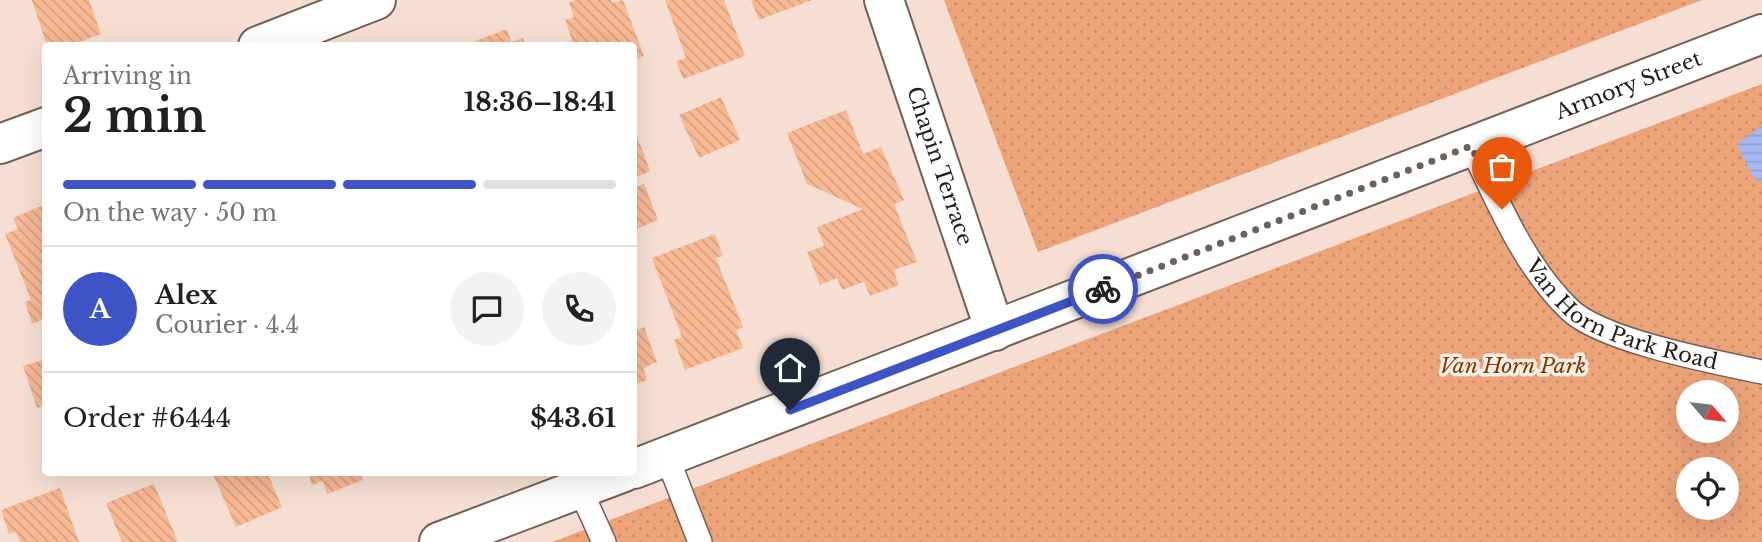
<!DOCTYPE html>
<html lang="en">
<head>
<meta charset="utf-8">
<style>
	body { margin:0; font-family:"Libre Baskerville",serif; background:#f2f2f2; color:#202124; height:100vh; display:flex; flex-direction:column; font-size:26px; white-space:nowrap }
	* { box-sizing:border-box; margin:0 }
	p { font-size:23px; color:#757577 }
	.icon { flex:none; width:38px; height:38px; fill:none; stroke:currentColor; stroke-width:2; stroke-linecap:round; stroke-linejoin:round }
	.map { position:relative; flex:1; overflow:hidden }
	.details { position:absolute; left:42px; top:42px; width:595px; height:434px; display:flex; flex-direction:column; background:#fff; border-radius:7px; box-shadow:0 7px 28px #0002 }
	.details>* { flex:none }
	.needle { width:46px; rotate:118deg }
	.tools { position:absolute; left:1676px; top:380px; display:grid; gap:14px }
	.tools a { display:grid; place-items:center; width:63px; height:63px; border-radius:50%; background:#fff; box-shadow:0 7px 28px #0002; font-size:35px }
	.pin { position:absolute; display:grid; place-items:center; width:60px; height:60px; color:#fff; margin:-72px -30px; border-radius:50% 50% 50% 0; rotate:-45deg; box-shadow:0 0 7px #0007 }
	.pin .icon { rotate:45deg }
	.courier { position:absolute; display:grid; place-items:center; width:70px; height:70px; margin:-35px; border:5px solid #3d53c6; border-radius:50%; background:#fff; color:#222; box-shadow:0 2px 9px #0007 }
	.head em { font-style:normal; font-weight:800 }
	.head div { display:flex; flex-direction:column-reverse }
	.head { display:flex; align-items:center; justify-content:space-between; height:119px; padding:0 21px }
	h1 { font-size:46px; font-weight:800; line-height:52px }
	.bar { display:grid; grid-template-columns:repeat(4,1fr); gap:10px 7px; align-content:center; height:84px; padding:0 21px }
	.bar i { height:9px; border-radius:5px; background:#e0e0e0 }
	.bar .current { background:#3d53c6 }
	.bar p { grid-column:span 4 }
	.line { display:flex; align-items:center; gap:18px; padding:0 21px; border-top:2px solid #e0e0e0 }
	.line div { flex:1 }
	.round { display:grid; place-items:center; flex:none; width:74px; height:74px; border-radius:37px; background:#f2f2f2 }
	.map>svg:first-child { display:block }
</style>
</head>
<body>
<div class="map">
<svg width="1762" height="542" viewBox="0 0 1762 542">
	<defs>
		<pattern id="park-dots" width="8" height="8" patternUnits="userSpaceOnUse" patternTransform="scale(1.75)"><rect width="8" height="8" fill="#eca378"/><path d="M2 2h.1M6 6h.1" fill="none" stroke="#ca8c67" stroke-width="1.8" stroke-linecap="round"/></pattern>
		<pattern id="water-rules" width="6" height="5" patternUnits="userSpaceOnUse" patternTransform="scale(1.75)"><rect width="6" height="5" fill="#a5b8f4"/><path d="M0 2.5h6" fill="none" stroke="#8e9ed0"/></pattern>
		<pattern id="building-back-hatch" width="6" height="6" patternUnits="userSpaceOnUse" patternTransform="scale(1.75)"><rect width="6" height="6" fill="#f8b994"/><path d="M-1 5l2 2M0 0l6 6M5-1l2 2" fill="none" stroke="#d49f7f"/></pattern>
	</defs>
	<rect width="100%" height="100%" fill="#f6dfd2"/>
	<g fill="url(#park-dots)" fill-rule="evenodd">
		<path d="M 944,0 L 1702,0 L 1038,252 Z"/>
		<path d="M 1762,84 L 1762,542 L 552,542 ZM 1689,392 L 1727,392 L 1727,430 L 1689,430 ZM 1689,469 L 1727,469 L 1727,508 L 1689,508 Z"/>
	</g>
	<path fill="url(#water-rules)" d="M 1762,126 L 1762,182 L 1753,177 L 1737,144 Z"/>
	<g fill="url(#building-back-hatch)">
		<path d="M 32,0 L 89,0 L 101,34 L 68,46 L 47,46 Z"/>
		<path d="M 575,0 L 611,0 L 612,3 L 623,0 L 644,56 L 634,60 L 634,46 L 574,46 L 565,20 L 574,17 L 569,3 Z"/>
		<path d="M 665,0 L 724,0 L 745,56 L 683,79 L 676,61 L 686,58 Z"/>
		<path d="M 751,0 L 812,0 L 759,20 Z"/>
		<path d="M 507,29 L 511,42 L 523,38 L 526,46 L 462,46 Z"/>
		<path d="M 721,97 L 740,140 L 699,158 L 679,115 Z"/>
		<path d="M 846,110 L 863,154 L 881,147 L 904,200 L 894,204 L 917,262 L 893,270 L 899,285 L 870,296 L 864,282 L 842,290 L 837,278 L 820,285 L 807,252 L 824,246 L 817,227 L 863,209 L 807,184 L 787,133 Z"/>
		<path d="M 634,128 L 650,171 L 634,178 Z"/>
		<path d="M 644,184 L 658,220 L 634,230 L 634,188 Z"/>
		<path d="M 46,204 L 46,318 L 32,324 L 25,302 L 31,300 L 5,234 L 18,229 L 13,218 Z"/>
		<path d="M 715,234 L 723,256 L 716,258 L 743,327 L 736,330 L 743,348 L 685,370 L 674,340 L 682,337 L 652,258 Z"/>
		<path d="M 634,326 L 636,330 L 644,327 L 657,362 L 643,368 L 647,380 L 634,385 Z"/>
		<path d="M 46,359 L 46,405 L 37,408 L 23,366 Z"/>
		<path d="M 212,472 L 267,472 L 282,507 L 236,527 Z"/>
		<path d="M 308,472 L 360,472 L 363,480 L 327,494 L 323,481 L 312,485 Z"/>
		<path d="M 154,484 L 178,542 L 122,542 L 106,503 Z"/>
		<path d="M 60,488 L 79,542 L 20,542 L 16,532 L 9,534 L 1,510 Z"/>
	</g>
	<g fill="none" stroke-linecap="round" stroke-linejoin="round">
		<g stroke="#736055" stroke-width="26">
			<g id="service">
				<path id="s1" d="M 1471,146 C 1498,202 1524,266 1570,310 C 1603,341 1715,362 1762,372"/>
				<path d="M 667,457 L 700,542"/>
				<path d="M 580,489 L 604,542"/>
			</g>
		</g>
		<g stroke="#736055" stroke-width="42">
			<g id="minor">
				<path d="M 258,46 L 376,0"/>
				<path d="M 0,144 L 46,127"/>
			</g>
		</g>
		<g stroke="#736055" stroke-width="42">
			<g id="tertiary">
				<path id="s2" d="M 884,0 L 995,331"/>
			</g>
		</g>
		<g stroke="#736055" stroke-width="42">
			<g id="secondary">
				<path id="s3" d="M 634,469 L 1762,34"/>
				<path d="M 439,542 L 624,472"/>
			</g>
		</g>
		<use href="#service" stroke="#fff" stroke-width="23"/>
		<use href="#minor" stroke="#fff" stroke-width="38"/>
		<use href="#tertiary" stroke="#fff" stroke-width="38"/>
		<use href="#secondary" stroke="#fff" stroke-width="38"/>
	</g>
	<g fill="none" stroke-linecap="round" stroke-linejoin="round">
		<path stroke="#6e6159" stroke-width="7" stroke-dasharray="0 12.6" d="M 1103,289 L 1471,146 L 1502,209"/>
		<path stroke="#3d53c6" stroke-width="9" d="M 790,410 L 1103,289"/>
	</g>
	<g text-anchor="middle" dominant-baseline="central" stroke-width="7" stroke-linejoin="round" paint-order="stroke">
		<g font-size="21" fill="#251d18" stroke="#fdeee7">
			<text stroke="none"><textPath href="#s3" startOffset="1066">Armory Street</textPath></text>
			<text stroke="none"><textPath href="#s2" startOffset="175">Chapin Terrace</textPath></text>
			<text stroke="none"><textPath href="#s1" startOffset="240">Van Horn Park Road</textPath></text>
		</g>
		<g font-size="21" font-style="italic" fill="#7f3a00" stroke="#fdeee7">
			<text x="1513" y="366">Van Horn Park</text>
		</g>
	</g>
</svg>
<div class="tools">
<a><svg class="needle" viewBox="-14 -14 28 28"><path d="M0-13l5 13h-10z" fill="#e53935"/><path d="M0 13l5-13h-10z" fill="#757577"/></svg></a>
<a><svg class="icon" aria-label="locate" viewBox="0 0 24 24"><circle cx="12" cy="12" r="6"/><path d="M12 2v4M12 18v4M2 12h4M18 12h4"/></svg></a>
</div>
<div class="pin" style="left:1502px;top:209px;background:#ea580c"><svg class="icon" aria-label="bag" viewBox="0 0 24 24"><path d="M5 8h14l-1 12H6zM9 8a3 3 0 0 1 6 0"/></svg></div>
<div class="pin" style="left:790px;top:410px;background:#1f2937"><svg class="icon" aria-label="home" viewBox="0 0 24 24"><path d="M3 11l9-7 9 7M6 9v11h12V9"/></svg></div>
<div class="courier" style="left:1103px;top:289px"><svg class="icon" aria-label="bike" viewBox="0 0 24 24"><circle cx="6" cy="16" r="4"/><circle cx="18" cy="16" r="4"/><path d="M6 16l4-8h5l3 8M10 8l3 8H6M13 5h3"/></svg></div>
<section class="details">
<div class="head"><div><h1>2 min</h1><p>Arriving in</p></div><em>18:36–18:41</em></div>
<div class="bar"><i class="current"></i><i class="current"></i><i class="current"></i><i></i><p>On the way · 50 m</p></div>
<div class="line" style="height:126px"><b class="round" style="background:#3d53c6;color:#fff">A</b><div><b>Alex</b><p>Courier · 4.4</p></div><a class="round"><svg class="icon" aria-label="chat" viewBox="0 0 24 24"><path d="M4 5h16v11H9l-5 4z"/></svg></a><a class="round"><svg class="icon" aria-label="phone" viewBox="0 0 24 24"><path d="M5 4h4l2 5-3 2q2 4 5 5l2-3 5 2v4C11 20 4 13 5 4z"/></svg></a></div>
<div class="line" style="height:91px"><div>Order #6444</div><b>$43.61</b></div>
</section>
</div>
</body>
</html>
